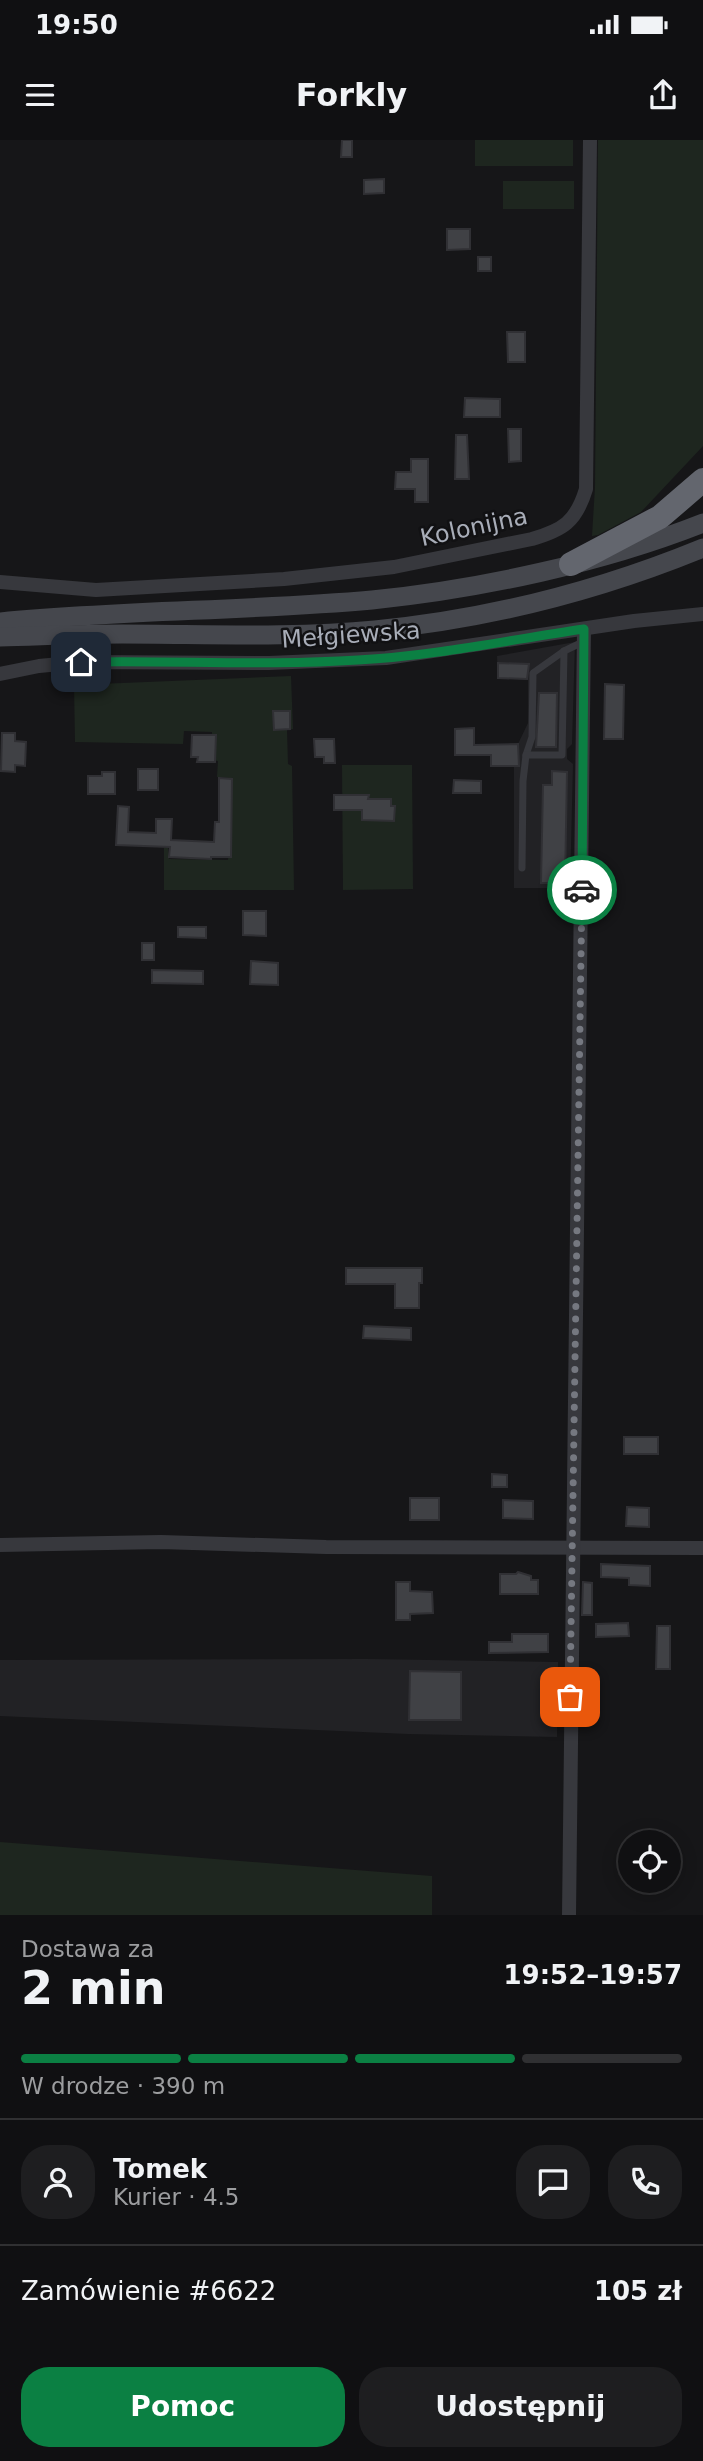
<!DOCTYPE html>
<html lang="pl">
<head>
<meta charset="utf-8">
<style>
	body { margin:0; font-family:"DejaVu Sans",sans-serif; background:#1e1e20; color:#f1f3f6; height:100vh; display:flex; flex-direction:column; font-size:26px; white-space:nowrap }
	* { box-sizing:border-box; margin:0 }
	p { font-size:23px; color:#9c9d9f }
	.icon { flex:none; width:38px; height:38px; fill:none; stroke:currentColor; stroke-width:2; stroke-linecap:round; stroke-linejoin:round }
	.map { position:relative; height:1775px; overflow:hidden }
	.sheet { display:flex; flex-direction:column; background:#101012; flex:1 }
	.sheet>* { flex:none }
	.buttons { position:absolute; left:618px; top:1690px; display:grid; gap:14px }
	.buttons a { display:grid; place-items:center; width:63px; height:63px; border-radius:50%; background:#101012; box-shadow:0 4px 18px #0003,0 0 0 2px #303032; font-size:35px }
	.pin { position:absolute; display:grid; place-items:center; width:60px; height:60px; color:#fff; margin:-30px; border-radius:14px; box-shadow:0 4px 10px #0006 }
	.courier { position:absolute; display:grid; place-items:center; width:70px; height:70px; margin:-35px; border:5px solid #0b8043; border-radius:50%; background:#fff; color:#222; box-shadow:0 2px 9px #0007 }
	.headline em { font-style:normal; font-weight:700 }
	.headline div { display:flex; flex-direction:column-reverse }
	.headline { display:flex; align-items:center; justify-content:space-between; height:119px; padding:0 21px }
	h1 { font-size:46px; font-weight:700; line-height:52px }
	.bar { display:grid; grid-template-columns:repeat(4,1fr); gap:10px 7px; align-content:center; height:84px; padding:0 21px }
	.bar i { height:9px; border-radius:5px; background:#303032 }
	.bar .active { background:#0b8043 }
	.bar p { grid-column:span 4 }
	.line { display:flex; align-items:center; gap:18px; padding:0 21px; border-top:2px solid #303032 }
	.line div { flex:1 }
	.round { display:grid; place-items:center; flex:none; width:74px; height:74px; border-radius:28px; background:#1e1e20 }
	.button { display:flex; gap:14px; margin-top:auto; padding:14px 21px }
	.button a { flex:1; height:80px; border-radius:28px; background:#0b8043; color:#fff; font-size:28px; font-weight:700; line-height:80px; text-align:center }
	.button a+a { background:#1e1e20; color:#f1f3f6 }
	.status { display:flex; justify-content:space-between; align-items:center; height:49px; padding:0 35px; background:#101012; direction:ltr }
	.status svg { height:19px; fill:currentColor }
	header { display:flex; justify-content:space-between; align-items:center; height:91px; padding:0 21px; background:#101012; font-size:32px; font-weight:700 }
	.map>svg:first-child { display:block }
</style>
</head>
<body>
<div class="status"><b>19:50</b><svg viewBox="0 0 49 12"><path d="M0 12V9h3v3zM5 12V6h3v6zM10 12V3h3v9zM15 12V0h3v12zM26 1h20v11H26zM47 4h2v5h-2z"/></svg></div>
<header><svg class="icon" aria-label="menu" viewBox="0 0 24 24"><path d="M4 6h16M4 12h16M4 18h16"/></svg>Forkly<svg class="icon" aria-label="share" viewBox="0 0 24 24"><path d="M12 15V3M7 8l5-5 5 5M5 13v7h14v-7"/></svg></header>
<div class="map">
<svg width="703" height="1775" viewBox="0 0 703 1775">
	<rect width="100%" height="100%" fill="#161618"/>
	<g fill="#222225">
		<path d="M 575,502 L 572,604 L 567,609 L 567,619 L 573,624 L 570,748 L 514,748 L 514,626 L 519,625 L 518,604 L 528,583 L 528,540 L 498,538 L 497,516 Z"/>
		<path d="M 366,1519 L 558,1522 L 557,1597 L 408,1594 L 0,1576 L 0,1520 Z"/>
	</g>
	<g fill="#1e261f">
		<rect x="475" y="0" width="98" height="26"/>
		<path d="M 598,0 L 703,0 L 703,306 L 641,372 L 598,395 L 592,396 L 595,347 Z"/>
		<rect x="503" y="41" width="71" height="28"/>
		<path d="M 291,536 L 293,589 L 287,590 L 288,624 L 292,626 L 294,750 L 164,750 L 164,708 L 168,708 L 169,719 L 228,720 L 230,638 L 217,637 L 218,621 L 211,620 L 212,592 L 184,591 L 183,604 L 75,602 L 74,545 Z"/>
		<path d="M 342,625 L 412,625 L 413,749 L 343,750 Z"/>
		<path d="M 0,1702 L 432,1736 L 432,1775 L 0,1775 Z"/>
	</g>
	<g fill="#404145" stroke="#303034" stroke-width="2">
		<path d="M 342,0 L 352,0 L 352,17 L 341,17 Z"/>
		<path d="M 384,39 L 384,53 L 364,54 L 364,40 Z"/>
		<path d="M 447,89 L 470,89 L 470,109 L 447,110 Z"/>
		<rect x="478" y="117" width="13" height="14"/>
		<path d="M 507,192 L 525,192 L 525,222 L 508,222 Z"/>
		<path d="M 465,258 L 500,259 L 500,277 L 464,277 Z"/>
		<path d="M 508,289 L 521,289 L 521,321 L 509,322 Z"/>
		<path d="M 456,295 L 467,295 L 469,339 L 455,339 Z"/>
		<path d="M 411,319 L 428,319 L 428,362 L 415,362 L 415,349 L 395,349 L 396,332 L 411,332 Z"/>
		<path d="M 498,523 L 529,524 L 527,539 L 498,538 Z"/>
		<path d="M 605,544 L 624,545 L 623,599 L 604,599 Z"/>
		<path d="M 539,553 L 557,553 L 556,607 L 536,607 Z"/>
		<path d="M 273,571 L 290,571 L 290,589 L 274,590 Z"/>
		<path d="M 474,588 L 474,605 L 518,604 L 519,626 L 491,626 L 491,615 L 455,615 L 455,589 Z"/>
		<path d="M 2,593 L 15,593 L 15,601 L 26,602 L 25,626 L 15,625 L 15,632 L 1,631 Z"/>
		<path d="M 192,595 L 216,595 L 215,622 L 197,622 L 198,617 L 191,617 Z"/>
		<path d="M 314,599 L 334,599 L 335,623 L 324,623 L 324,617 L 315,617 Z"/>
		<rect x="138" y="629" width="20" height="21"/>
		<path d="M 552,631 L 567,632 L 565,743 L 541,743 L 543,645 L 552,645 Z"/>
		<path d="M 102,632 L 115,632 L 115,654 L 88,654 L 88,636 L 102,636 Z"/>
		<path d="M 219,638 L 232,639 L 231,717 L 211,717 L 211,719 L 169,717 L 170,707 L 116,705 L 118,666 L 129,667 L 128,692 L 156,693 L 156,679 L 172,679 L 171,700 L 214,702 L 215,682 L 219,682 Z"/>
		<path d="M 454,640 L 481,641 L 481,653 L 453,653 Z"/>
		<path d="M 334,655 L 369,655 L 368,659 L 391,659 L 391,666 L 395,666 L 394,681 L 362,680 L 362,670 L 334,670 Z"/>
		<path d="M 243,771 L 266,771 L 266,796 L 243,795 Z"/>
		<path d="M 178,787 L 206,787 L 206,798 L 178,797 Z"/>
		<rect x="142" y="803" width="12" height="17"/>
		<path d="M 251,821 L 278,823 L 278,845 L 250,844 Z"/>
		<path d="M 152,830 L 203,831 L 203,844 L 152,843 Z"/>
		<path d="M 346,1128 L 422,1128 L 422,1143 L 419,1143 L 419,1168 L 395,1168 L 395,1144 L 346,1144 Z"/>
		<path d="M 364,1186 L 411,1188 L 411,1200 L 363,1198 Z"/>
		<rect x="624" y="1297" width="34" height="17"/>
		<path d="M 492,1334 L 507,1335 L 507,1347 L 492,1347 Z"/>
		<rect x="410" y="1358" width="29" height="22"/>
		<path d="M 503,1360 L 533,1361 L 533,1379 L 503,1378 Z"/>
		<path d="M 627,1367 L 649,1368 L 649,1387 L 626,1386 Z"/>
		<path d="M 601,1424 L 650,1426 L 650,1446 L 629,1445 L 629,1438 L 601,1437 Z"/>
		<path d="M 518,1432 L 531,1436 L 531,1440 L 538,1440 L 538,1454 L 500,1454 L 500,1434 L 516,1434 Z"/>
		<path d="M 396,1442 L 410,1442 L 410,1451 L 432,1452 L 433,1473 L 410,1474 L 410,1480 L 396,1480 Z"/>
		<path d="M 583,1442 L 592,1443 L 592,1475 L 582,1475 Z"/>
		<path d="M 628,1483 L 629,1496 L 596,1497 L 596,1484 Z"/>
		<path d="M 657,1486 L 670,1486 L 670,1529 L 656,1529 Z"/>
		<path d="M 512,1494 L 548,1494 L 548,1512 L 489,1513 L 489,1502 L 512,1502 Z"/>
		<path d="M 410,1531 L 461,1532 L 461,1580 L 409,1580 Z"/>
	</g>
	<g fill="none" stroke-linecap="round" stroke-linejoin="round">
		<g stroke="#37383d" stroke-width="7">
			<path d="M 526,615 L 532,597 L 533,533 L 564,511 L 585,501"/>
			<path d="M 522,728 L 523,641 L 526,615 L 562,615 L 564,511"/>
		</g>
		<g stroke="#37383d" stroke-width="14">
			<path d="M 0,442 L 96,450 L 284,439 L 394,427 L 532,399 C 563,390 576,382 586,349 L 590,0"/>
			<path d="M 0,534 L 39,526 L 81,522 L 269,523 L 386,518 L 634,481 L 703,474"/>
			<path d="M 0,1405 L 161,1402 L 326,1407 L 703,1408"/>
			<path d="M 569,1775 L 584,489"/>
		</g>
		<g stroke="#45474d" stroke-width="19">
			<path d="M 0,482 C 124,470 248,471 372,460 C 480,449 602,423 703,383"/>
			<path d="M 0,497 C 41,496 81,494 122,494 C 206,494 291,498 375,490 C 488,479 598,451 703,408"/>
		</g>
		<path stroke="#63666e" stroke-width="24" d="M 571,424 L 660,377 L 703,340"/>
	</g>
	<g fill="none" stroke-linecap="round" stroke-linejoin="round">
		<path stroke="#757880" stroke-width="7" stroke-dasharray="0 12.6" d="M 570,1557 L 582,750"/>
		<path stroke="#0b8043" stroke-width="9" d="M 81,522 C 173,520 266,526 358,520 C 433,516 509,500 584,489 L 582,750"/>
	</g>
	<g text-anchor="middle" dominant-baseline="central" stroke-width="5" stroke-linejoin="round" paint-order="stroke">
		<g font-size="24" fill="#a8adb8" stroke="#111113">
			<text transform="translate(474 387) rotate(-12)">Kolonijna</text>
			<text transform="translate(351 495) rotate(-4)">Mełgiewska</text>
		</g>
	</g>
</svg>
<div class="buttons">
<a><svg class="icon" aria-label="locate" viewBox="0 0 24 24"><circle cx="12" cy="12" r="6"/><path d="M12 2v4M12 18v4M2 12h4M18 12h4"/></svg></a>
</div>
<div class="pin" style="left:570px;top:1557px;background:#ea580c"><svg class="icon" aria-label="bag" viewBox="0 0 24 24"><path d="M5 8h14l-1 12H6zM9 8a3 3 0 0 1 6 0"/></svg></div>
<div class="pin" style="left:81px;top:522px;background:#1f2937"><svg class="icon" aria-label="home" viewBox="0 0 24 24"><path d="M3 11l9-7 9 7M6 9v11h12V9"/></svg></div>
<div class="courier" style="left:582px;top:750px"><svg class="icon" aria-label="car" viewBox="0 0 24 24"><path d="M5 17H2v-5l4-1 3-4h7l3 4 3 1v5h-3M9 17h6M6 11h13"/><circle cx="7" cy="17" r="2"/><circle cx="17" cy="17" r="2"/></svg></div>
</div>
<section class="sheet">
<div class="headline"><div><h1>2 min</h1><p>Dostawa za</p></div><em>19:52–19:57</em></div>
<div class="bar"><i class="active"></i><i class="active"></i><i class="active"></i><i></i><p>W drodze · 390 m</p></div>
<div class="line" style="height:126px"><a class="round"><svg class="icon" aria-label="person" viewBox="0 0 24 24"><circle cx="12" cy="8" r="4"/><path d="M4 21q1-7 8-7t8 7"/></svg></a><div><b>Tomek</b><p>Kurier · 4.5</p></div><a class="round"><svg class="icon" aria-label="chat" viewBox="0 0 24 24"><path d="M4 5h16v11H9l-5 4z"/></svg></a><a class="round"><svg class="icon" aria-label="phone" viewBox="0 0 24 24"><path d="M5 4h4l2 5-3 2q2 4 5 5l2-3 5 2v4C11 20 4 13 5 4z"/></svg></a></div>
<div class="line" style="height:91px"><div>Zamówienie #6622</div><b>105 zł</b></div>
<div class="button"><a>Pomoc</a><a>Udostępnij</a></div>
</section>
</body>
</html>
